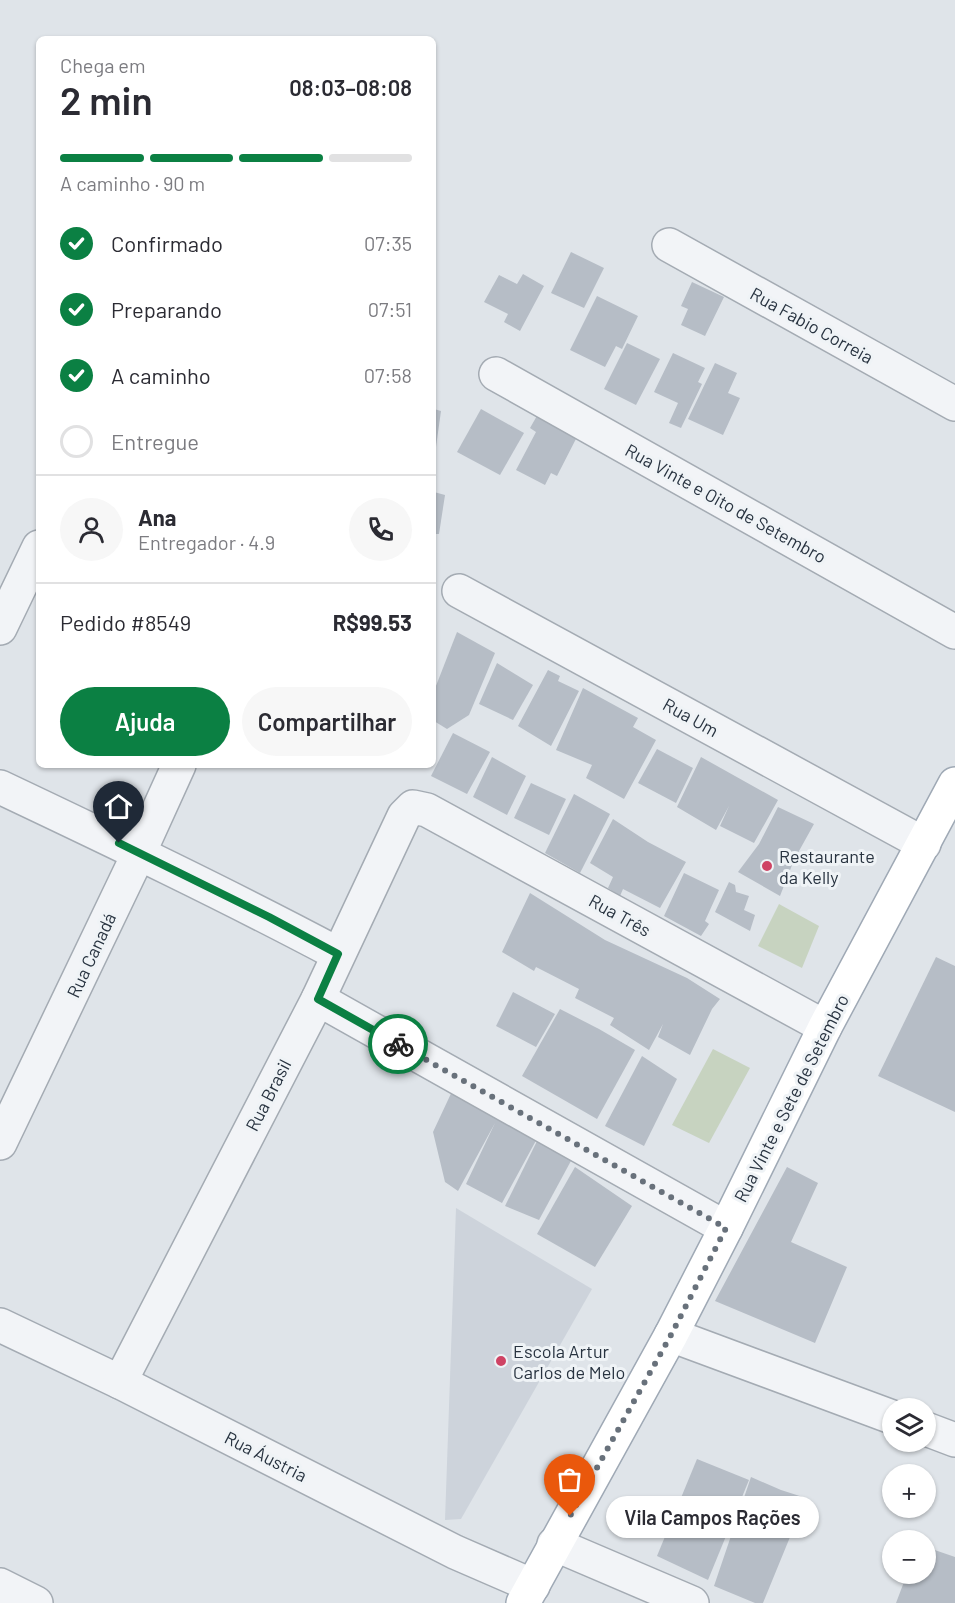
<!DOCTYPE html>
<html lang="pt">
<head>
<meta charset="utf-8">
<style>
	body { margin:0; font-family:Barlow,sans-serif; background:#f7f7f7; color:#2b2b33; height:100vh; display:flex; flex-direction:column; font-size:22px; white-space:nowrap }
	* { box-sizing:border-box; margin:0 }
	p { font-size:20px; color:#7c7c81 }
	.icon { flex:none; width:33px; height:33px; fill:none; stroke:currentColor; stroke-width:2; stroke-linecap:round; stroke-linejoin:round }
	.map { position:relative; flex:1; overflow:hidden }
	.sheet { position:absolute; left:36px; top:36px; width:400px; height:732px; display:flex; flex-direction:column; background:#fff; border-radius:9px; box-shadow:0 2px 4px #0004 }
	.sheet>* { flex:none }
	.buttons { position:absolute; left:882px; top:1398px; display:grid; gap:12px }
	.buttons a { display:grid; place-items:center; width:54px; height:54px; border-radius:50%; background:#fff; box-shadow:0 2px 4px #0004; font-size:30px }
	.pin { position:absolute; display:grid; place-items:center; width:51px; height:51px; color:#fff; margin:-62px -26px; border-radius:50% 50% 50% 0; rotate:-45deg; box-shadow:0 0 6px #0007 }
	.pin .icon { rotate:45deg }
	.courier { position:absolute; display:grid; place-items:center; width:60px; height:60px; margin:-30px; border:4px solid #0b8043; border-radius:50%; background:#fff; color:#222; box-shadow:0 2px 8px #0007 }
	.bubble { position:absolute; height:42px; border-radius:21px; background:#fff; box-shadow:0 2px 4px #0004; font-size:20px; font-weight:600; line-height:42px; text-align:center }
	.headline em { font-style:normal; font-weight:600 }
	.headline div { display:flex; flex-direction:column-reverse }
	.headline { display:flex; align-items:center; justify-content:space-between; height:102px; padding:0 24px }
	h1 { font-size:39px; font-weight:600; line-height:45px }
	.bar { display:grid; grid-template-columns:repeat(4,1fr); gap:9px 6px; align-content:center; height:72px; padding:0 24px }
	.bar i { height:8px; border-radius:4px; background:#e1e1e2 }
	.bar .selected { background:#0b8043 }
	.bar p { grid-column:span 4 }
	.line { display:flex; align-items:center; gap:15px; padding:0 24px; border-top:2px solid #e1e1e2 }
	.line div { flex:1 }
	.round { display:grid; place-items:center; flex:none; width:63px; height:63px; border-radius:32px; background:#f7f7f7 }
	ol { padding:0 24px; list-style:none }
	li { display:flex; align-items:center; gap:18px; height:66px }
	li p { margin-inline-start:auto }
	li .icon { padding:6px; border-radius:50%; background:#0b8043; color:#fff; stroke-width:4 }
	li:last-child { color:#7c7c81 }
	li i { width:33px; height:33px; border:3px solid #e1e1e2; border-radius:50% }
	.action { display:flex; gap:12px; margin-top:auto; padding:12px 24px }
	.action a { flex:1; height:69px; border-radius:36px; background:#0b8043; color:#fff; font-size:24px; font-weight:600; line-height:69px; text-align:center }
	.action a+a { background:#f7f7f7; color:#2b2b33 }
	.map>svg:first-child { display:block }
</style>
</head>
<body>
<div class="map">
<svg width="955" height="1603" viewBox="0 0 955 1603">
	<rect width="100%" height="100%" fill="#dfe4e9"/>
	<path fill="#cdd3db" d="M 456,1208 L 592,1289 L 461,1519 L 445,1520 Z"/>
	<g fill="#c7d3c0">
		<path d="M 779,904 L 819,926 L 802,968 L 758,946 Z"/>
		<path d="M 713,1049 L 750,1068 L 709,1143 L 672,1125 Z"/>
	</g>
	<g fill="#b6bdc6">
		<path d="M 571,252 L 604,268 L 584,308 L 551,293 Z"/>
		<path d="M 523,274 L 544,286 L 520,331 L 504,322 L 508,314 L 484,302 L 499,275 L 517,284 Z"/>
		<path d="M 692,282 L 724,297 L 705,336 L 681,325 L 688,309 L 681,306 Z"/>
		<path d="M 597,296 L 638,316 L 622,349 L 616,346 L 605,367 L 570,350 Z"/>
		<path d="M 627,343 L 660,359 L 636,405 L 604,389 Z"/>
		<path d="M 673,353 L 705,368 L 698,382 L 702,384 L 681,428 L 669,423 L 678,403 L 654,392 Z"/>
		<path d="M 715,363 L 737,373 L 728,393 L 740,398 L 723,435 L 688,419 Z"/>
		<path d="M 542,407 L 579,433 L 557,476 L 551,473 L 545,485 L 516,470 L 536,432 L 530,428 Z"/>
		<path d="M 434,409 L 441,411 L 435,454 L 434,454 Z"/>
		<path d="M 481,409 L 524,433 L 500,475 L 457,452 Z"/>
		<path d="M 434,492 L 445,495 L 439,534 L 434,534 Z"/>
		<path d="M 457,632 L 495,653 L 469,715 L 447,729 L 434,721 L 434,691 Z"/>
		<path d="M 497,663 L 533,685 L 513,720 L 479,704 Z"/>
		<path d="M 548,670 L 560,676 L 558,681 L 579,691 L 551,746 L 518,726 Z"/>
		<path d="M 583,688 L 638,718 L 633,727 L 656,740 L 624,799 L 586,778 L 592,765 L 556,750 Z"/>
		<path d="M 453,733 L 490,752 L 467,794 L 431,776 Z"/>
		<path d="M 657,749 L 693,768 L 676,803 L 638,783 Z"/>
		<path d="M 492,757 L 526,776 L 507,815 L 473,797 Z"/>
		<path d="M 701,757 L 778,800 L 754,843 L 720,826 L 729,806 L 716,830 L 677,807 Z"/>
		<path d="M 531,783 L 566,799 L 549,835 L 514,818 Z"/>
		<path d="M 574,794 L 610,814 L 580,873 L 545,853 Z"/>
		<path d="M 778,807 L 814,824 L 794,860 L 780,896 L 738,872 L 759,844 Z"/>
		<path d="M 613,819 L 648,842 L 686,862 L 660,908 L 623,889 L 620,896 L 608,888 L 613,877 L 590,863 Z"/>
		<path d="M 684,873 L 719,890 L 705,921 L 709,924 L 701,936 L 664,916 Z"/>
		<path d="M 729,882 L 735,885 L 736,892 L 749,896 L 744,910 L 755,915 L 750,931 L 715,912 Z"/>
		<path d="M 530,893 L 605,940 L 687,978 L 720,999 L 712,1009 L 690,1055 L 658,1037 L 663,1024 L 649,1050 L 610,1025 L 614,1018 L 575,998 L 579,989 L 536,967 L 534,971 L 502,952 Z"/>
		<path d="M 936,957 L 955,966 L 955,1112 L 878,1076 Z"/>
		<path d="M 513,992 L 555,1014 L 536,1047 L 496,1026 Z"/>
		<path d="M 560,1009 L 599,1029 L 635,1050 L 597,1119 L 522,1076 Z"/>
		<path d="M 642,1056 L 677,1079 L 644,1146 L 605,1126 Z"/>
		<path d="M 455,1085 L 539,1135 L 502,1203 L 466,1184 L 495,1123 L 458,1191 L 445,1182 L 433,1132 Z"/>
		<path d="M 538,1139 L 572,1159 L 539,1220 L 505,1206 Z"/>
		<path d="M 575,1167 L 632,1206 L 595,1267 L 537,1234 Z"/>
		<path d="M 787,1167 L 818,1183 L 791,1242 L 847,1267 L 815,1343 L 715,1301 Z"/>
		<path d="M 697,1459 L 749,1480 L 708,1580 L 657,1556 Z"/>
		<path d="M 751,1477 L 781,1490 L 806,1498 L 763,1603 L 755,1603 L 714,1586 Z"/>
		<path d="M 926,1547 L 955,1557 L 955,1603 L 896,1603 L 907,1574 L 926,1574 Z"/>
	</g>
	<g fill="none" stroke-linecap="round" stroke-linejoin="round">
		<g stroke="#a4abb3" stroke-width="36">
			<g id="minor">
				<path d="M 669,245 L 955,404"/>
				<path d="M 496,374 L 955,632"/>
				<path d="M 459,591 L 924,844"/>
				<path d="M 0,628 L 39,547"/>
				<path d="M 0,787 C 114,841 227,895 338,954"/>
				<path d="M 318,999 L 726,1228"/>
				<path d="M 0,1143 L 139,853 L 179,765"/>
				<path d="M 0,1325 L 120,1382 L 455,1552 L 533,1586"/>
				<path d="M 671,1335 L 892,1417"/>
				<path d="M 120,1382 L 318,999 L 404,816 L 413,807 L 427,810 L 825,1027"/>
				<path d="M 926,1429 L 955,1440"/>
				<path d="M 554,1544 L 692,1603"/>
				<path d="M 0,1585 L 36,1603"/>
			</g>
		</g>
		<g stroke="#9fa9b5" stroke-width="36">
			<path id="major" d="M 523,1603 L 671,1335 L 726,1228 L 825,1027 L 955,784"/>
		</g>
		<use href="#minor" stroke="#f2f4f7" stroke-width="33"/>
		<use href="#major" stroke="#fff" stroke-width="33"/>
	</g>
	<g fill="none" stroke-linecap="round" stroke-linejoin="round">
		<path stroke="#68717b" stroke-width="6" stroke-dasharray="0 10.8" d="M 398,1044 L 726,1228 L 671,1335 L 570,1516"/>
		<path stroke="#0b8043" stroke-width="8" d="M 119,843 L 269,917 L 338,954 L 318,999 L 398,1044"/>
	</g>
	<g fill="#cf4364" stroke="#eff3f6" stroke-width="2">
		<circle cx="767" cy="866" r="6"/>
		<circle cx="501" cy="1361" r="6"/>
	</g>
	<g text-anchor="middle" dominant-baseline="central" stroke-width="6" stroke-linejoin="round" paint-order="stroke">
		<g font-size="18" fill="#283340" stroke="#eff3f6">
			<text transform="translate(812 325) rotate(29)">Rua Fabio Correia</text>
			<text transform="translate(726 503) rotate(29)">Rua Vinte e Oito de Setembro</text>
			<text transform="translate(691 717) rotate(29)">Rua Um</text>
			<text transform="translate(620 915) rotate(29)">Rua Três</text>
			<text transform="translate(91 955) rotate(-65)">Rua Canadá</text>
			<text transform="translate(268 1095) rotate(-63)">Rua Brasil</text>
			<text transform="translate(791 1098) rotate(-63)">Rua Vinte e Sete de Setembro</text>
			<text transform="translate(266 1456) rotate(27)">Rua Áustria</text>
		</g>
		<g font-size="18" fill="#283340" stroke="#eff3f6" text-anchor="start">
			<text x="779" y="856">Restaurante<tspan x="779" dy="21">da Kelly</tspan></text>
			<text x="513" y="1351">Escola Artur<tspan x="513" dy="21">Carlos de Melo</tspan></text>
		</g>
	</g>
</svg>
<div class="buttons">
<a><svg class="icon" aria-label="layers" viewBox="0 0 24 24"><path d="M12 4l9 5-9 5-9-5zM3 14l9 5 9-5"/></svg></a>
<a>+</a>
<a>−</a>
</div>
<div class="pin" style="left:570px;top:1516px;background:#ea580c"><svg class="icon" aria-label="bag" viewBox="0 0 24 24"><path d="M5 8h14l-1 12H6zM9 8a3 3 0 0 1 6 0"/></svg></div>
<div class="pin" style="left:119px;top:843px;background:#1f2937"><svg class="icon" aria-label="home" viewBox="0 0 24 24"><path d="M3 11l9-7 9 7M6 9v11h12V9"/></svg></div>
<div class="courier" style="left:398px;top:1044px"><svg class="icon" aria-label="bike" viewBox="0 0 24 24"><circle cx="6" cy="16" r="4"/><circle cx="18" cy="16" r="4"/><path d="M6 16l4-8h5l3 8M10 8l3 8H6M13 5h3"/></svg></div>
<div class="bubble" style="left:606px;top:1496px;width:213px">Vila Campos Rações</div>
<section class="sheet">
<div class="headline"><div><h1>2 min</h1><p>Chega em</p></div><em>08:03–08:08</em></div>
<div class="bar"><i class="selected"></i><i class="selected"></i><i class="selected"></i><i></i><p>A caminho · 90 m</p></div>
<ol>
<li><svg class="icon" aria-label="check" viewBox="0 0 24 24"><path d="M5 12l5 5 9-10"/></svg>Confirmado<p>07:35</p></li>
<li><svg class="icon" aria-label="check" viewBox="0 0 24 24"><path d="M5 12l5 5 9-10"/></svg>Preparando<p>07:51</p></li>
<li><svg class="icon" aria-label="check" viewBox="0 0 24 24"><path d="M5 12l5 5 9-10"/></svg>A caminho<p>07:58</p></li>
<li><i></i>Entregue</li>
</ol>
<div class="line" style="height:108px"><a class="round"><svg class="icon" aria-label="person" viewBox="0 0 24 24"><circle cx="12" cy="8" r="4"/><path d="M4 21q1-7 8-7t8 7"/></svg></a><div><b>Ana</b><p>Entregador · 4.9</p></div><a class="round"><svg class="icon" aria-label="phone" viewBox="0 0 24 24"><path d="M5 4h4l2 5-3 2q2 4 5 5l2-3 5 2v4C11 20 4 13 5 4z"/></svg></a></div>
<div class="line" style="height:78px"><div>Pedido #8549</div><b>R$99.53</b></div>
<div class="action"><a>Ajuda</a><a>Compartilhar</a></div>
</section>
</div>
</body>
</html>
